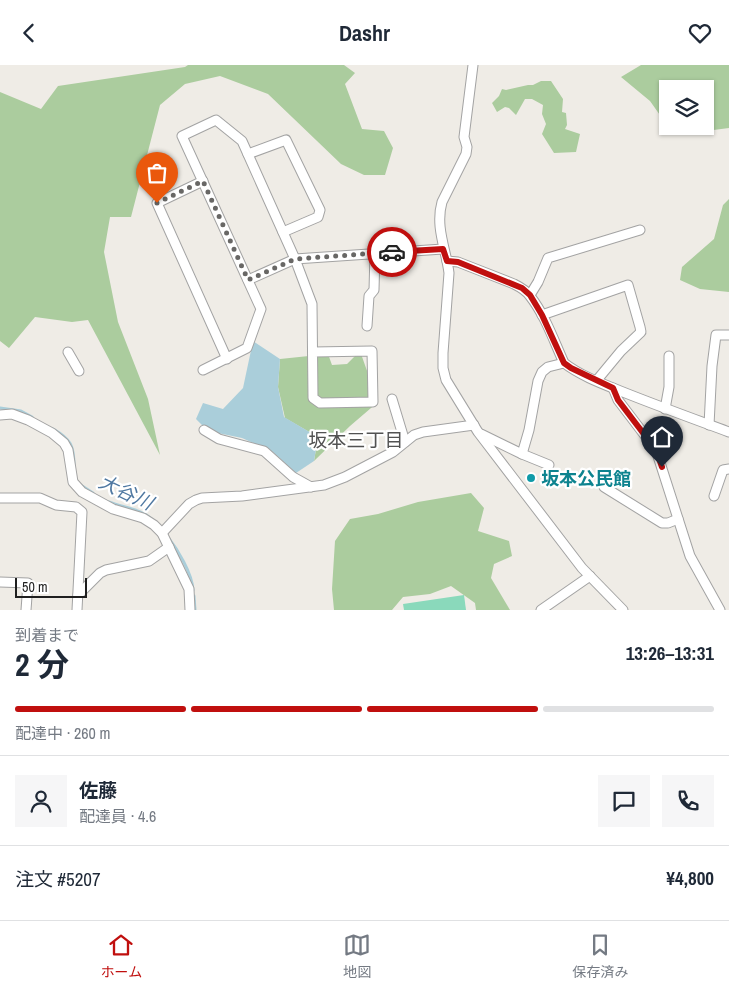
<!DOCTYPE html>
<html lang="ja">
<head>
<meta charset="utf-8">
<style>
	body { margin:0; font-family:"Archivo Narrow","Noto Sans JP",sans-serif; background:#f6f6f7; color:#1f2937; height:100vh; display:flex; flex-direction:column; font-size:19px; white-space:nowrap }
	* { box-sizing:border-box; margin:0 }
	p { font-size:16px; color:#747a83 }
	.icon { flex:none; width:28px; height:28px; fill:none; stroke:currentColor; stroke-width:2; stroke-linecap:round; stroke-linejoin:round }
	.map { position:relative; height:545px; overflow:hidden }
	.panel { display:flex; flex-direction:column; background:#fff; flex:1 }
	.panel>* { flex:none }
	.fabs { position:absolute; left:659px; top:15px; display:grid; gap:10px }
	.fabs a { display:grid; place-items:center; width:55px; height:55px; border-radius:0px; background:#fff; box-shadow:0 1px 4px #0004; font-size:25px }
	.scale { position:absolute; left:15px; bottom:12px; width:72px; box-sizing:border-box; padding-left:5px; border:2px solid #1f1f1f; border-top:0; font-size:14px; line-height:18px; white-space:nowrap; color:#1f1f1f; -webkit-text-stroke:4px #fff; paint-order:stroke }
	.pin { position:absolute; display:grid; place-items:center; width:42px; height:42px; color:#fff; margin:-51px -21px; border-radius:50% 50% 50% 0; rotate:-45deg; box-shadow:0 0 5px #0007 }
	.pin .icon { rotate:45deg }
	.courier { position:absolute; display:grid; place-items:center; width:50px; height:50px; margin:-25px; border:4px solid #c00f0e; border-radius:50%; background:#fff; color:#222; box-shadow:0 1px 6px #0007 }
	.head em { font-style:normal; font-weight:700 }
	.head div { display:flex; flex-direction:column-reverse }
	.head { display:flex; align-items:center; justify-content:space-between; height:85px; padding:0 15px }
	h1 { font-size:32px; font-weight:700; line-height:38px }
	.bar { display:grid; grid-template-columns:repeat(4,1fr); gap:8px 5px; align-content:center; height:60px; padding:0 15px }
	.bar i { height:6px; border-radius:4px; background:#e0e1e3 }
	.bar .active { background:#c00f0e }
	.bar p { grid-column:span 4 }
	.line { display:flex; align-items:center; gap:12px; padding:0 15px; border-top:1px solid #e0e1e3 }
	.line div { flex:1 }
	.round { display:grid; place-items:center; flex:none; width:52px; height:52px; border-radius:0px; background:#f6f6f7 }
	header { display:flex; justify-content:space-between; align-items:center; height:65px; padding:0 15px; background:#fff; font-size:22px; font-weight:700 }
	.menu { display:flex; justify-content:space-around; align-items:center; height:70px; border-top:1px solid #e0e1e3; background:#fff; font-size:14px; color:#747a83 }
	.menu a { display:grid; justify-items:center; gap:2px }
	.menu .active { color:#c00f0e }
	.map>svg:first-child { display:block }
</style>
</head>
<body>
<header><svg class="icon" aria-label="back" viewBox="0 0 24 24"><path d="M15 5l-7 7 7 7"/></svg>Dashr<svg class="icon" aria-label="heart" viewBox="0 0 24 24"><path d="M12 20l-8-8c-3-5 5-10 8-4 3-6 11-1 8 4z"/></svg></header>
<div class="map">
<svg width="729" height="545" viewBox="0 0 729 545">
	<rect width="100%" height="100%" fill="#efece6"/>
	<g fill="#abcc9e">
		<path d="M 188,0 L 344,0 L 355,8 L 345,19 L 362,64 L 384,66 L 393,83 L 385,110 L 364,110 L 341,99 L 268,29 L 220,11 L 185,19 L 160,40 L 131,152 L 110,152 L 104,187 L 118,257 L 148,334 L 160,390 L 88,255 L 72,257 L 35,252 L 9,283 L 0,276 L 0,27 L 41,44 L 58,21 L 185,2 Z"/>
		<path d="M 641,0 L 729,0 L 729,63 L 675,70 L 669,61 L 705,61 L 705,24 L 668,24 L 667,60 L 650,36 L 621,12 Z"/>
		<path d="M 541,16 L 551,16 L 563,34 L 562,47 L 566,48 L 567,60 L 565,64 L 580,69 L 576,87 L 554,88 L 542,69 L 546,59 L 542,49 L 543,40 L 532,34 L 525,34 L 516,50 L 509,43 L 505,42 L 497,47 L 492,38 L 499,31 L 502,24 L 506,25 L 528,20 L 533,20 Z"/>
		<path d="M 729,134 L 729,227 L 700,224 L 680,215 L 682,202 L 714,174 L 723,140 Z"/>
		<path d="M 360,286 L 378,337 L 350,361 L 314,396 L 318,372 L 285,353 L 278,322 L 280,294 L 328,289 L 332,300 L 347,299 Z"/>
		<path d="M 471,428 L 484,443 L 478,466 L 509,476 L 512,491 L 494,499 L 491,513 L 510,545 L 476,545 L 475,538 L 451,521 L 430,529 L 403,532 L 392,545 L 334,545 L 332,524 L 335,476 L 350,454 L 378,449 L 418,437 Z"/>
	</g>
	<path fill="#8ad9bb" d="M 464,530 L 466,545 L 404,545 L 403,539 Z"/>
	<path fill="#aaceda" d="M 253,276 L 280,294 L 278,322 L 284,352 L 318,372 L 314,396 L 296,408 L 273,387 L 242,373 L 208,366 L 196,354 L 203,338 L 223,344 L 243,323 Z"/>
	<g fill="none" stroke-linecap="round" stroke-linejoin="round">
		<g stroke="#aaceda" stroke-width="3">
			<path d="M 0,343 L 21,346 L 32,352"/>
			<path d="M 53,364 C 71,374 74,381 74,401"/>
			<path d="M 79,419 L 93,428"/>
			<path d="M 109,437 C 124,443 141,444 153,455"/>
			<path d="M 167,471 C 178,485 192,508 193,525"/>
			<path d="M 194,531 L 195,545"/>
		</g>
		<g stroke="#a3a3a3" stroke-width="11">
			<g id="minor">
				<path d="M 473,0 L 464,72 L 467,82 L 466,89 L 442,137 C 435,162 446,184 449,208 L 443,288 L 443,303 L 446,315 L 478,367 L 582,503 L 623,545"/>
				<path d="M 248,89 L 286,75 L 320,145 L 318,152 L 283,167"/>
				<path d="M 203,116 L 157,138 L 227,294"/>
				<path d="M 447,196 L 458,197 L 514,219 C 520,222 526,225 530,231 C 545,250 554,276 564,298 C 581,311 603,319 623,327 C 658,341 694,354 729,367"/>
				<path d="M 248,215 L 295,194 L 443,184"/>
				<path d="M 530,230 L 538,217 L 548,193 L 640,165"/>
				<path d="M 542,250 L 628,220 L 640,262 L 641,267 L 621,286 L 597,315"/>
				<path d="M 367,261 L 369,231 L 374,225 L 375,188"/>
				<path d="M 68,287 L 79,306"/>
				<path d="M 203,305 L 247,283 L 261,244 L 182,71 L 216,55 L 242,76 L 295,194 L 312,239 L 313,333 L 320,338 L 373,337 L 372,286 L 313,287"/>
				<path d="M 613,323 L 618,335 L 656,385 L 690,491 L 720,545"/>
				<path d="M 392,334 L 405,377"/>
				<path d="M 665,344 L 669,322 L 669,291"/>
				<path d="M 0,350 L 12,349 L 28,355 L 52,368 L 64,378 L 68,385 L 73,417 L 82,427 L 113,444 L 143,453 L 154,460 L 162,468 L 189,524 L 190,545"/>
				<path d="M 709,360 L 712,301 L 716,270 L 729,270"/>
				<path d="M 204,365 L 219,374 L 264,386 L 293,412 L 311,422"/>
				<path d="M 481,369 L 522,389 L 529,365 L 538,316 L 542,307 L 548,302 L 564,298"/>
				<path d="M 522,389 L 549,400"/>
				<path d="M 604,422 L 662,458 L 668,458 L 678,454"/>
				<path d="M 714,431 L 723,405 L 729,404"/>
				<path d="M 0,433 L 40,433 L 56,440 L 76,442 L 82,447 L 77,545"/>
				<path d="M 162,468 L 189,439 L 196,435 L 202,433 L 242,431 L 324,420 L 345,412 L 393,387 L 414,370 L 423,367 L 474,360"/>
				<path d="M 0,517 L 28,518 L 26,545"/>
				<path d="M 78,530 L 100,508 L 106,505 L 149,496 L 169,482"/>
				<path d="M 541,545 L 590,511"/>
			</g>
		</g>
		<use href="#minor" stroke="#fff" stroke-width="9"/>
	</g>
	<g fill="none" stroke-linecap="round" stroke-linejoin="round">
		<path stroke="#686765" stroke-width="5" stroke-dasharray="0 9" d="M 157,138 L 203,116 L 248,215 L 295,194 L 392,187"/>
		<path stroke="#c00f0e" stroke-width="6" d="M 392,187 L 443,184 L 447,196 L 458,197 L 522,223 L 530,230 L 542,250 L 564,298 L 571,303 L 613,323 L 618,335 L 656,385 L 662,402"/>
	</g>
	<circle fill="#0f9aa8" stroke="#fff" stroke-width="2" cx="531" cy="413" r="5"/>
	<g text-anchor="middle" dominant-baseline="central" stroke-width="4.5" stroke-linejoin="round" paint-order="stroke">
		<g font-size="18" font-weight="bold" fill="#0d838f" stroke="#fff" text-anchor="start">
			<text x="541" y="413">坂本公民館</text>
		</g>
		<g font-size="19" fill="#525252" stroke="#fff">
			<text x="356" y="375">坂本三丁目</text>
		</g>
		<g font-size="19" font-style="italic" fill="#4f78a1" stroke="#fff">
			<text transform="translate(126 427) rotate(25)">大谷川</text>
		</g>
	</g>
</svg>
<div class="fabs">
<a><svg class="icon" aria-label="layers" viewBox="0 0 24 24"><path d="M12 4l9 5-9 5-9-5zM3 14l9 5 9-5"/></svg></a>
</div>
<div class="scale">50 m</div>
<div class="pin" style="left:157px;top:138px;background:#ea580c"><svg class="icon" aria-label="bag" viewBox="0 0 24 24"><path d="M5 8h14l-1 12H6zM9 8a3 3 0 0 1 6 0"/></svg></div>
<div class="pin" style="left:662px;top:402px;background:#1f2937"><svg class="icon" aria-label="home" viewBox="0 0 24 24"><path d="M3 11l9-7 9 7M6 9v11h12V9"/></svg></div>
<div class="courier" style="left:392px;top:187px"><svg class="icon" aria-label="car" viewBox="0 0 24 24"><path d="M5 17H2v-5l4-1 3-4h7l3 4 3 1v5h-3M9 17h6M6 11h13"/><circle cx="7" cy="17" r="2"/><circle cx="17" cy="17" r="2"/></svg></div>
</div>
<section class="panel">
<div class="head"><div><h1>2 分</h1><p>到着まで</p></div><em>13:26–13:31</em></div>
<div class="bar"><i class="active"></i><i class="active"></i><i class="active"></i><i></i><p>配達中 · 260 m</p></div>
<div class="line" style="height:90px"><a class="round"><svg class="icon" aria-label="person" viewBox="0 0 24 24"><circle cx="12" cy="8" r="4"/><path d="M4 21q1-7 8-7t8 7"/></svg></a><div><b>佐藤</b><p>配達員 · 4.6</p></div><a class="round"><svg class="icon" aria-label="chat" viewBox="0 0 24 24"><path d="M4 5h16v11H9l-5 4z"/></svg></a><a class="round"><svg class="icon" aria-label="phone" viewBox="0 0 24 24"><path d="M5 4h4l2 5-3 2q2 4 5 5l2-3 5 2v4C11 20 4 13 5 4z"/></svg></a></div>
<div class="line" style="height:65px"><div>注文 #5207</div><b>¥4,800</b></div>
</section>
<nav class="menu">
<a class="active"><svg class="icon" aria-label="home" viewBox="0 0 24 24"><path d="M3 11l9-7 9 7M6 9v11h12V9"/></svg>ホーム</a>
<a><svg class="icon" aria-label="map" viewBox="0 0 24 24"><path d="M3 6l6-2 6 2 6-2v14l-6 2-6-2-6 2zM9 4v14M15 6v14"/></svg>地図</a>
<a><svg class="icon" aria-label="saved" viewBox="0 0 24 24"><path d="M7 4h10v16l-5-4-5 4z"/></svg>保存済み</a>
</nav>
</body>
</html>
